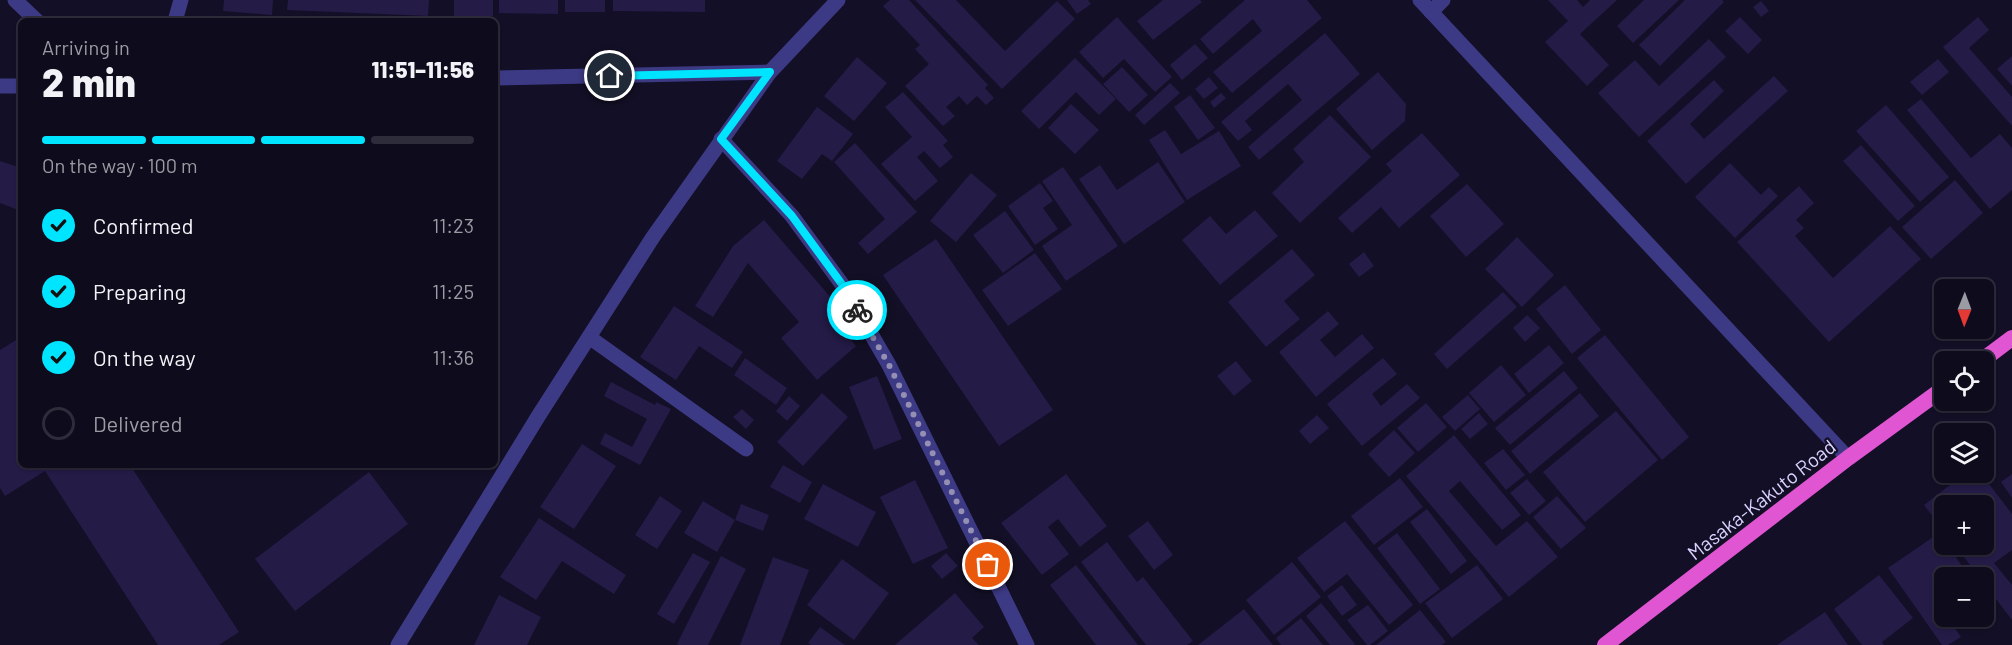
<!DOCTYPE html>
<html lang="en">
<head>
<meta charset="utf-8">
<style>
	body { margin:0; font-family:Barlow,sans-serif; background:#1c1929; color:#f1f3f6; height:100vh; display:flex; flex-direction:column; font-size:22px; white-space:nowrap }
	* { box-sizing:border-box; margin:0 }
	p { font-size:20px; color:#9b9ba3 }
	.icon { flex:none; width:33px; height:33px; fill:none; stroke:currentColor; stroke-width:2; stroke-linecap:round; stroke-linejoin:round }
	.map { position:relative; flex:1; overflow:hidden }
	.details { position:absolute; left:18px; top:18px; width:480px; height:450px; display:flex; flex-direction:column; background:#0e0b1c; border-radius:9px; box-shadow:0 2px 4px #0004,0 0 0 2px #2e2b3b }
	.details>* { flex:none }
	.needle { width:39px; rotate:181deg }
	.controls { position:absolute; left:1934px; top:279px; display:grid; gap:12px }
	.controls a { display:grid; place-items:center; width:60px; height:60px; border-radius:9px; background:#0e0b1c; box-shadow:0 2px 4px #0004,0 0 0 2px #2e2b3b; font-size:30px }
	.pin { position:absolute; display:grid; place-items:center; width:51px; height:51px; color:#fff; margin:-26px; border:3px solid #fff; border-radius:50%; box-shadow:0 2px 6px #0007 }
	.courier { position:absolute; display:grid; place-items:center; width:60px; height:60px; margin:-30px; border:4px solid #00e5ff; border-radius:50%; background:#fff; color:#222; box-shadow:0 2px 8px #0007 }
	.summary em { font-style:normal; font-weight:800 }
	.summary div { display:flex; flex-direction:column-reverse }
	.summary { display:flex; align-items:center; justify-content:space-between; height:102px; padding:0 24px }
	h1 { font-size:39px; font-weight:800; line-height:45px }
	.bar { display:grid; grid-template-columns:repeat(4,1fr); gap:9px 6px; align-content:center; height:72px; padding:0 24px }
	.bar i { height:8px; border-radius:4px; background:#2e2b3b }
	.bar .active { background:#00e5ff }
	.bar p { grid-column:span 4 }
	ol { padding:0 24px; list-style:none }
	li { display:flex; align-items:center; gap:18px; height:66px }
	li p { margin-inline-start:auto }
	li .icon { padding:6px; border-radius:50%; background:#00e5ff; color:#111; stroke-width:4 }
	li:last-child { color:#9b9ba3 }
	li i { width:33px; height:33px; border:3px solid #2e2b3b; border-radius:50% }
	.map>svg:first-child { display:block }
</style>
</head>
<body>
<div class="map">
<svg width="2012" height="645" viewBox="0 0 2012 645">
	<rect width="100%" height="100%" fill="#130f26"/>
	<g fill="#241b47">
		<path d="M 224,0 L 273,0 L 272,15 L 223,11 Z"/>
		<path d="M 288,0 L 429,0 L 428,16 L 287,10 Z"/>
		<rect x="454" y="0" width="39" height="16"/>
		<path d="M 499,0 L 558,0 L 558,14 L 499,13 Z"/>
		<rect x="565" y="0" width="40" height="12"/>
		<path d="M 613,0 L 705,0 L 705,12 L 613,11 Z"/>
		<path d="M 890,0 L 909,0 L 988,85 L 985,88 L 994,98 L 986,105 L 977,96 L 967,105 L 959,96 L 946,107 L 955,116 L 943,126 L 905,86 L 929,64 L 915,49 L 920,45 L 883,6 Z"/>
		<path d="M 915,0 L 956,0 L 1005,51 L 1057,1 L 1075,19 L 1002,89 Z"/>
		<path d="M 1067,0 L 1088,0 L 1091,4 L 1077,14 Z"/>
		<path d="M 1163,0 L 1200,0 L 1202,2 L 1153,40 L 1137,21 Z"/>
		<path d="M 1245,0 L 1307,0 L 1322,18 L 1232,93 L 1213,72 L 1262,31 L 1253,19 L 1213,54 L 1200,39 Z"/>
		<path d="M 1548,0 L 1577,0 L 1583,7 L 1590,0 L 1617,0 L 1580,34 L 1609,65 L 1587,86 L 1545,42 L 1568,21 Z"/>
		<path d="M 1644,0 L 1679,0 L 1633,43 L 1617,26 Z"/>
		<path d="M 1685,0 L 1722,0 L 1724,2 L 1660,66 L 1639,45 Z"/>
		<path d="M 1761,1 L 1769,11 L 1761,17 L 1753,7 Z"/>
		<path d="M 1117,17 L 1172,77 L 1155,92 L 1124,59 L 1103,78 L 1079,52 Z"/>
		<path d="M 1740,17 L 1762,40 L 1748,54 L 1725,31 Z"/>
		<path d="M 1978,17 L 1989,30 L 1969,48 L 2012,97 L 2012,126 L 1943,47 Z"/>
		<path d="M 1325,33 L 1360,74 L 1259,160 L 1248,147 L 1302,100 L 1288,84 L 1245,121 L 1252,130 L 1238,141 L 1221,122 Z"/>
		<path d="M 1709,39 L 1726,57 L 1639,137 L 1598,93 L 1635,60 L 1659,86 Z"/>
		<path d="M 1195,44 L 1208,58 L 1182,80 L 1170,65 Z"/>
		<path d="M 2012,56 L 2012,86 L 1997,69 Z"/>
		<path d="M 857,57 L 887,83 L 854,121 L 824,96 Z"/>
		<path d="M 1075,58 L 1116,99 L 1099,115 L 1076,92 L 1039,129 L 1021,111 Z"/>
		<path d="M 1938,59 L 1949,72 L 1922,95 L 1910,82 Z"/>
		<path d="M 1122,67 L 1148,95 L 1129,112 L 1103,84 Z"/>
		<path d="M 1378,72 L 1406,104 L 1405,121 L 1372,150 L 1336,109 Z"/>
		<path d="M 1774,76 L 1788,91 L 1686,184 L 1647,141 L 1714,80 L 1724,91 L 1690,124 L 1704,139 Z"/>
		<path d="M 1209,77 L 1218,88 L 1204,99 L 1195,89 Z"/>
		<path d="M 1170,83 L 1180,93 L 1144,125 L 1135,115 Z"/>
		<path d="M 903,92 L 948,141 L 943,145 L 953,157 L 940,168 L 924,151 L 917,157 L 938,181 L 915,201 L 881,164 L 912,137 L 885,107 Z"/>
		<path d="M 1221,93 L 1226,98 L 1214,108 L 1210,102 Z"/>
		<path d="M 1190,95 L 1215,128 L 1198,140 L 1174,107 Z"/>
		<path d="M 1921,99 L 1971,158 L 2000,134 L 2012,148 L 2012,190 L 1990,209 L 1907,110 Z"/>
		<path d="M 1071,104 L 1099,130 L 1075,154 L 1048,128 Z"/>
		<path d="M 1886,105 L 1949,177 L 1920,202 L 1856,131 Z"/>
		<path d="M 817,107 L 853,134 L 832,161 L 822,154 L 802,179 L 777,161 Z"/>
		<path d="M 1330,115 L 1371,157 L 1300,223 L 1272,193 L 1304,162 L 1293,149 Z"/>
		<path d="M 1165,130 L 1181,154 L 1219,131 L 1241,166 L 1187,200 L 1149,140 Z"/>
		<path d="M 1422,133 L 1460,175 L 1399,228 L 1381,207 L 1352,233 L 1338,218 L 1392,171 L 1386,164 Z"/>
		<path d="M 855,143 L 917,212 L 868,254 L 858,243 L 885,219 L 834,162 Z"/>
		<path d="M 1861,145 L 1915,206 L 1898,221 L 1843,161 Z"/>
		<path d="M 0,161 L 21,168 L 21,211 L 0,203 Z"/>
		<path d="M 1158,162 L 1185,202 L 1124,244 L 1079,179 L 1100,165 L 1117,190 Z"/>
		<path d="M 1730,163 L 1761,195 L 1769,187 L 1778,196 L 1735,238 L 1695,197 Z"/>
		<path d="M 1063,167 L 1118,246 L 1066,281 L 1042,246 L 1072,225 L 1042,181 Z"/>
		<path d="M 971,173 L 997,195 L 956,242 L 930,221 Z"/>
		<path d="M 1955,180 L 1983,213 L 1931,259 L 1902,227 Z"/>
		<path d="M 1040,183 L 1053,201 L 1043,208 L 1058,229 L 1035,245 L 1008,206 Z"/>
		<path d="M 1467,184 L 1504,224 L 1466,257 L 1430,216 Z"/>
		<path d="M 1799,186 L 1814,203 L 1796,220 L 1804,228 L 1795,236 L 1833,278 L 1890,226 L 1921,259 L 1829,342 L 1737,242 Z"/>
		<path d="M 1255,210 L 1278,236 L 1220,285 L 1182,240 L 1210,216 L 1226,234 Z"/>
		<path d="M 1005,211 L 1034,250 L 1003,273 L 973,235 Z"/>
		<path d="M 764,220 L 845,314 L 835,322 L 856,346 L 817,380 L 781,338 L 799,322 L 748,263 L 713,317 L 695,306 L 733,246 Z"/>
		<path d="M 1517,237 L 1554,275 L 1522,307 L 1485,269 Z"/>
		<path d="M 936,239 L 1053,410 L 999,446 L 883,275 Z"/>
		<path d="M 1292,249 L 1315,275 L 1284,301 L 1300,319 L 1266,347 L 1228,302 Z"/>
		<path d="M 1364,252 L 1374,266 L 1359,277 L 1349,264 Z"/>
		<path d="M 1035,253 L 1062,289 L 1008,326 L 982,290 Z"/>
		<path d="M 1565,285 L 1601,330 L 1572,354 L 1536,309 Z"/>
		<path d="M 1503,292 L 1517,307 L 1447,369 L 1434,354 Z"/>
		<path d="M 674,306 L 743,352 L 732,368 L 699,346 L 676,380 L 640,357 Z"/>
		<path d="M 1328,311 L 1339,324 L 1320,340 L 1335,357 L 1362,334 L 1374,348 L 1316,397 L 1279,352 Z"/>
		<path d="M 1527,315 L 1540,328 L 1525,342 L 1513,328 Z"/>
		<path d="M 1605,335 L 1689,437 L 1662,460 L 1577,358 Z"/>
		<path d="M 21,337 L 21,465 L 130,465 L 239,632 L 219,645 L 158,645 L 45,471 L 5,496 L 0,488 L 0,350 Z"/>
		<path d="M 1549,345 L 1564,363 L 1529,393 L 1514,374 Z"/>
		<path d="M 745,358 L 787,388 L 776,405 L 734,375 Z"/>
		<path d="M 1383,358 L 1397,374 L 1372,394 L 1381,406 L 1407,384 L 1420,398 L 1362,446 L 1327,404 Z"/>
		<path d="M 1236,361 L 1252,381 L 1234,396 L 1217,376 Z"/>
		<path d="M 1501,365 L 1526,395 L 1494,422 L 1469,393 Z"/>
		<path d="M 1564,371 L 1578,388 L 1510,445 L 1495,428 Z"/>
		<path d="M 877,376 L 902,439 L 874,450 L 849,387 Z"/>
		<path d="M 611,382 L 655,405 L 656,402 L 671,409 L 640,465 L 600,444 L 605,433 L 632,447 L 647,419 L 604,396 Z"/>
		<path d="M 822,393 L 848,417 L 803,466 L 777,442 Z"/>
		<path d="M 1580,393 L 1599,416 L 1530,474 L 1511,451 Z"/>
		<path d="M 1468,395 L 1480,409 L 1455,431 L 1442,417 Z"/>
		<path d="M 789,396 L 800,406 L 787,421 L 776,411 Z"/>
		<path d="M 1426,403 L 1447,427 L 1418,452 L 1397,428 Z"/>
		<path d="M 742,409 L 754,420 L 746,429 L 733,417 Z"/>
		<path d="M 1616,411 L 1658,460 L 1585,522 L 1543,472 Z"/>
		<path d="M 1479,413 L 1488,424 L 1470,439 L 1461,429 Z"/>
		<path d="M 1317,415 L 1329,428 L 1310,444 L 1299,431 Z"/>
		<path d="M 1394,430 L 1415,453 L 1389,477 L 1368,454 Z"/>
		<path d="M 1454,435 L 1521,515 L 1502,530 L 1460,481 L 1449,491 L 1496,546 L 1527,521 L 1558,557 L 1509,597 L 1406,476 Z"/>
		<path d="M 582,444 L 616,466 L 574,529 L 540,507 Z"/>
		<path d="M 1503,449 L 1525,475 L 1506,490 L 1484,463 Z"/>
		<path d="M 783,465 L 812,482 L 800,503 L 770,487 Z"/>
		<path d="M 369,472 L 408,524 L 295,611 L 255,559 Z"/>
		<path d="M 1967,472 L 1980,472 L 2012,514 L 2012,550 L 1994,563 L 2012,585 L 2012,620 L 1983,582 L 1983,578 L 1980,578 L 1954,544 L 1983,544 L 1983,506 L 1944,506 L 1944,531 L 1924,505 Z"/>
		<path d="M 1066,474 L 1107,526 L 1080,547 L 1058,519 L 1048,527 L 1069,554 L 1042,575 L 1001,523 Z"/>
		<path d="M 2012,474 L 2012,498 L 2001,482 Z"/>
		<path d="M 1400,478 L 1423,507 L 1374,545 L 1351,516 Z"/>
		<path d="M 1527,479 L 1546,501 L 1529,515 L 1510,493 Z"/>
		<path d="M 915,480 L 948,548 L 913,564 L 880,497 Z"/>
		<path d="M 823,484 L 876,512 L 858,547 L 804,519 Z"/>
		<path d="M 660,496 L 682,511 L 657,549 L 635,535 Z"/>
		<path d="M 1557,496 L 1586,528 L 1561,549 L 1533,517 Z"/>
		<path d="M 703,501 L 735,520 L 741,504 L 769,515 L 763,531 L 735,520 L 717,552 L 684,533 Z"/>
		<path d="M 1427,509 L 1467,561 L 1451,574 L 1410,522 Z"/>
		<path d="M 539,518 L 626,575 L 614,594 L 562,561 L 536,600 L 500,577 Z"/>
		<path d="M 1148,521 L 1173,555 L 1154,570 L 1128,536 Z"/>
		<path d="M 1345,521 L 1413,605 L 1389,625 L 1347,574 L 1324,592 L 1297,558 Z"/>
		<path d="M 1397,533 L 1440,589 L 1420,604 L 1377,548 Z"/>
		<path d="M 1939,533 L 1944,541 L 1944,544 L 1947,544 L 1970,578 L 1944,578 L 1944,590 L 1933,598 L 1944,613 L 1944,616 L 1946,616 L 1961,637 L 1948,645 L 1942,645 L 1888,568 Z"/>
		<path d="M 1107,542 L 1137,582 L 1143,577 L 1193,641 L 1187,645 L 1146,645 L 1081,562 Z"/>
		<path d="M 693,553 L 710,562 L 674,624 L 657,614 Z"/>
		<path d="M 946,553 L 958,566 L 942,579 L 931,566 Z"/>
		<path d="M 721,556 L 746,569 L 708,645 L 679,645 L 677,644 Z"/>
		<path d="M 773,557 L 809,570 L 780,645 L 740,645 Z"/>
		<path d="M 842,559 L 889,593 L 854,640 L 807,605 Z"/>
		<path d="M 1292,562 L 1321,597 L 1274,635 L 1246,600 Z"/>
		<path d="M 1076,565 L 1138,645 L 1096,645 L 1050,585 Z"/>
		<path d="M 1477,565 L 1503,599 L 1452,638 L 1425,603 Z"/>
		<path d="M 1879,575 L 1913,618 L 1882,642 L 1884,645 L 1862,645 L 1834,609 Z"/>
		<path d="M 1342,585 L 1357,605 L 1342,616 L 1327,596 Z"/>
		<path d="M 955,593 L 984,627 L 972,638 L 979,645 L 895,645 Z"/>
		<path d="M 499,595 L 541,617 L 527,645 L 474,645 Z"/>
		<path d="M 1983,596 L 1993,609 L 1983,616 Z"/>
		<path d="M 1321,603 L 1355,644 L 1354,645 L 1330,645 L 1306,616 Z"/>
		<path d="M 1368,605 L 1388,631 L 1370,645 L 1367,645 L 1347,620 Z"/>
		<path d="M 1244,609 L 1273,645 L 1198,645 Z"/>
		<path d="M 1420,610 L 1446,642 L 1442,645 L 1376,645 Z"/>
		<path d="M 1825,612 L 1848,645 L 1777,645 Z"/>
		<path d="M 1301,618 L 1323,645 L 1281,645 L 1276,638 Z"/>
		<path d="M 820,627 L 845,645 L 811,645 L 808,643 Z"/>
	</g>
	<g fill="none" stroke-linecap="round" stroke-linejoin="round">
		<g stroke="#3d3a85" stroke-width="15">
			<path d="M 15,0 L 37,21"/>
			<path d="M 1420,0 L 1848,458"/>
			<path d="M 1431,12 L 1443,0"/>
			<path d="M 175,21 L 181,0"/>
			<path d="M 495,78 L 770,72"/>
			<path d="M 0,86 L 21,86"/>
			<path d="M 721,139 L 792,216 L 844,287 L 889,365 L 1027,645"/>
			<path d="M 589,337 L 746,449"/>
		</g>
		<path stroke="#3d3a85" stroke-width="15" d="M 398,645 L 539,415 L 653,237 L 770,72 L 838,0"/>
		<g stroke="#e055d1" stroke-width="16">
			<path d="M 1980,362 L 2012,338"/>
			<path d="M 1605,645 L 1848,458 L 1944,388"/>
		</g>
	</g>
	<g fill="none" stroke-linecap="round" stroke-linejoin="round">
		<path stroke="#948fb3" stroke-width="6" stroke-dasharray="0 10.8" d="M 857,310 L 889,365 L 988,565"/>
		<path stroke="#00e5ff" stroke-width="8" d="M 610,76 L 770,72 L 721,139 L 792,216 L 844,287 L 857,310"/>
	</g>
	<g text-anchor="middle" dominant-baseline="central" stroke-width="4.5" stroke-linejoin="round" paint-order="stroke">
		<g font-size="20" fill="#d9d4ff" stroke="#130f26">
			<text transform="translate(1761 499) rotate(-38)">Masaka-Kakuto Road</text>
		</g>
	</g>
</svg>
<div class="controls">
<a><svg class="needle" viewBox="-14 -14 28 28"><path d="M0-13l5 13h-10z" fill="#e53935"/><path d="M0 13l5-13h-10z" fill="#9b9ba3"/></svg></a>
<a><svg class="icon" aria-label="locate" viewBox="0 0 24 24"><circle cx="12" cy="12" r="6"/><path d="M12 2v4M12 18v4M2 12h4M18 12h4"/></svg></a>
<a><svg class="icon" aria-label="layers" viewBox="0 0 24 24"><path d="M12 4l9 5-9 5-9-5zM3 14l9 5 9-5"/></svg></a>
<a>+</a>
<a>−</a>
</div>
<div class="pin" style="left:988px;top:565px;background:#ea580c"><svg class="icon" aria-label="bag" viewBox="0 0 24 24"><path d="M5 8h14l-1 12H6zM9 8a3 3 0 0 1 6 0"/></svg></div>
<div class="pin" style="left:610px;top:76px;background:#1f2937"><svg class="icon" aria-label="home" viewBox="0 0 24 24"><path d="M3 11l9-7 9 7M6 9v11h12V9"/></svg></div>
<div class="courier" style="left:857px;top:310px"><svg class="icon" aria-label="bike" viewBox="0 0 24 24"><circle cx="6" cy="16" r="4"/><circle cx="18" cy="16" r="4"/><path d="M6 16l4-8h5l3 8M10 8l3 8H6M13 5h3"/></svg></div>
<section class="details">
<div class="summary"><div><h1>2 min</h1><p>Arriving in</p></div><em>11:51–11:56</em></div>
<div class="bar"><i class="active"></i><i class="active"></i><i class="active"></i><i></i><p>On the way · 100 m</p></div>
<ol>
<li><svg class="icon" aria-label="check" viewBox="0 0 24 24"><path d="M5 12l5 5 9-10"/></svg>Confirmed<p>11:23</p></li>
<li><svg class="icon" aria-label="check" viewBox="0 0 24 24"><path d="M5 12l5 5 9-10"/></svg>Preparing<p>11:25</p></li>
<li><svg class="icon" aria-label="check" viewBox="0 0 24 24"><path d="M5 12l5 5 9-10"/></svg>On the way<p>11:36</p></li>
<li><i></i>Delivered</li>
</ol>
</section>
</div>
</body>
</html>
